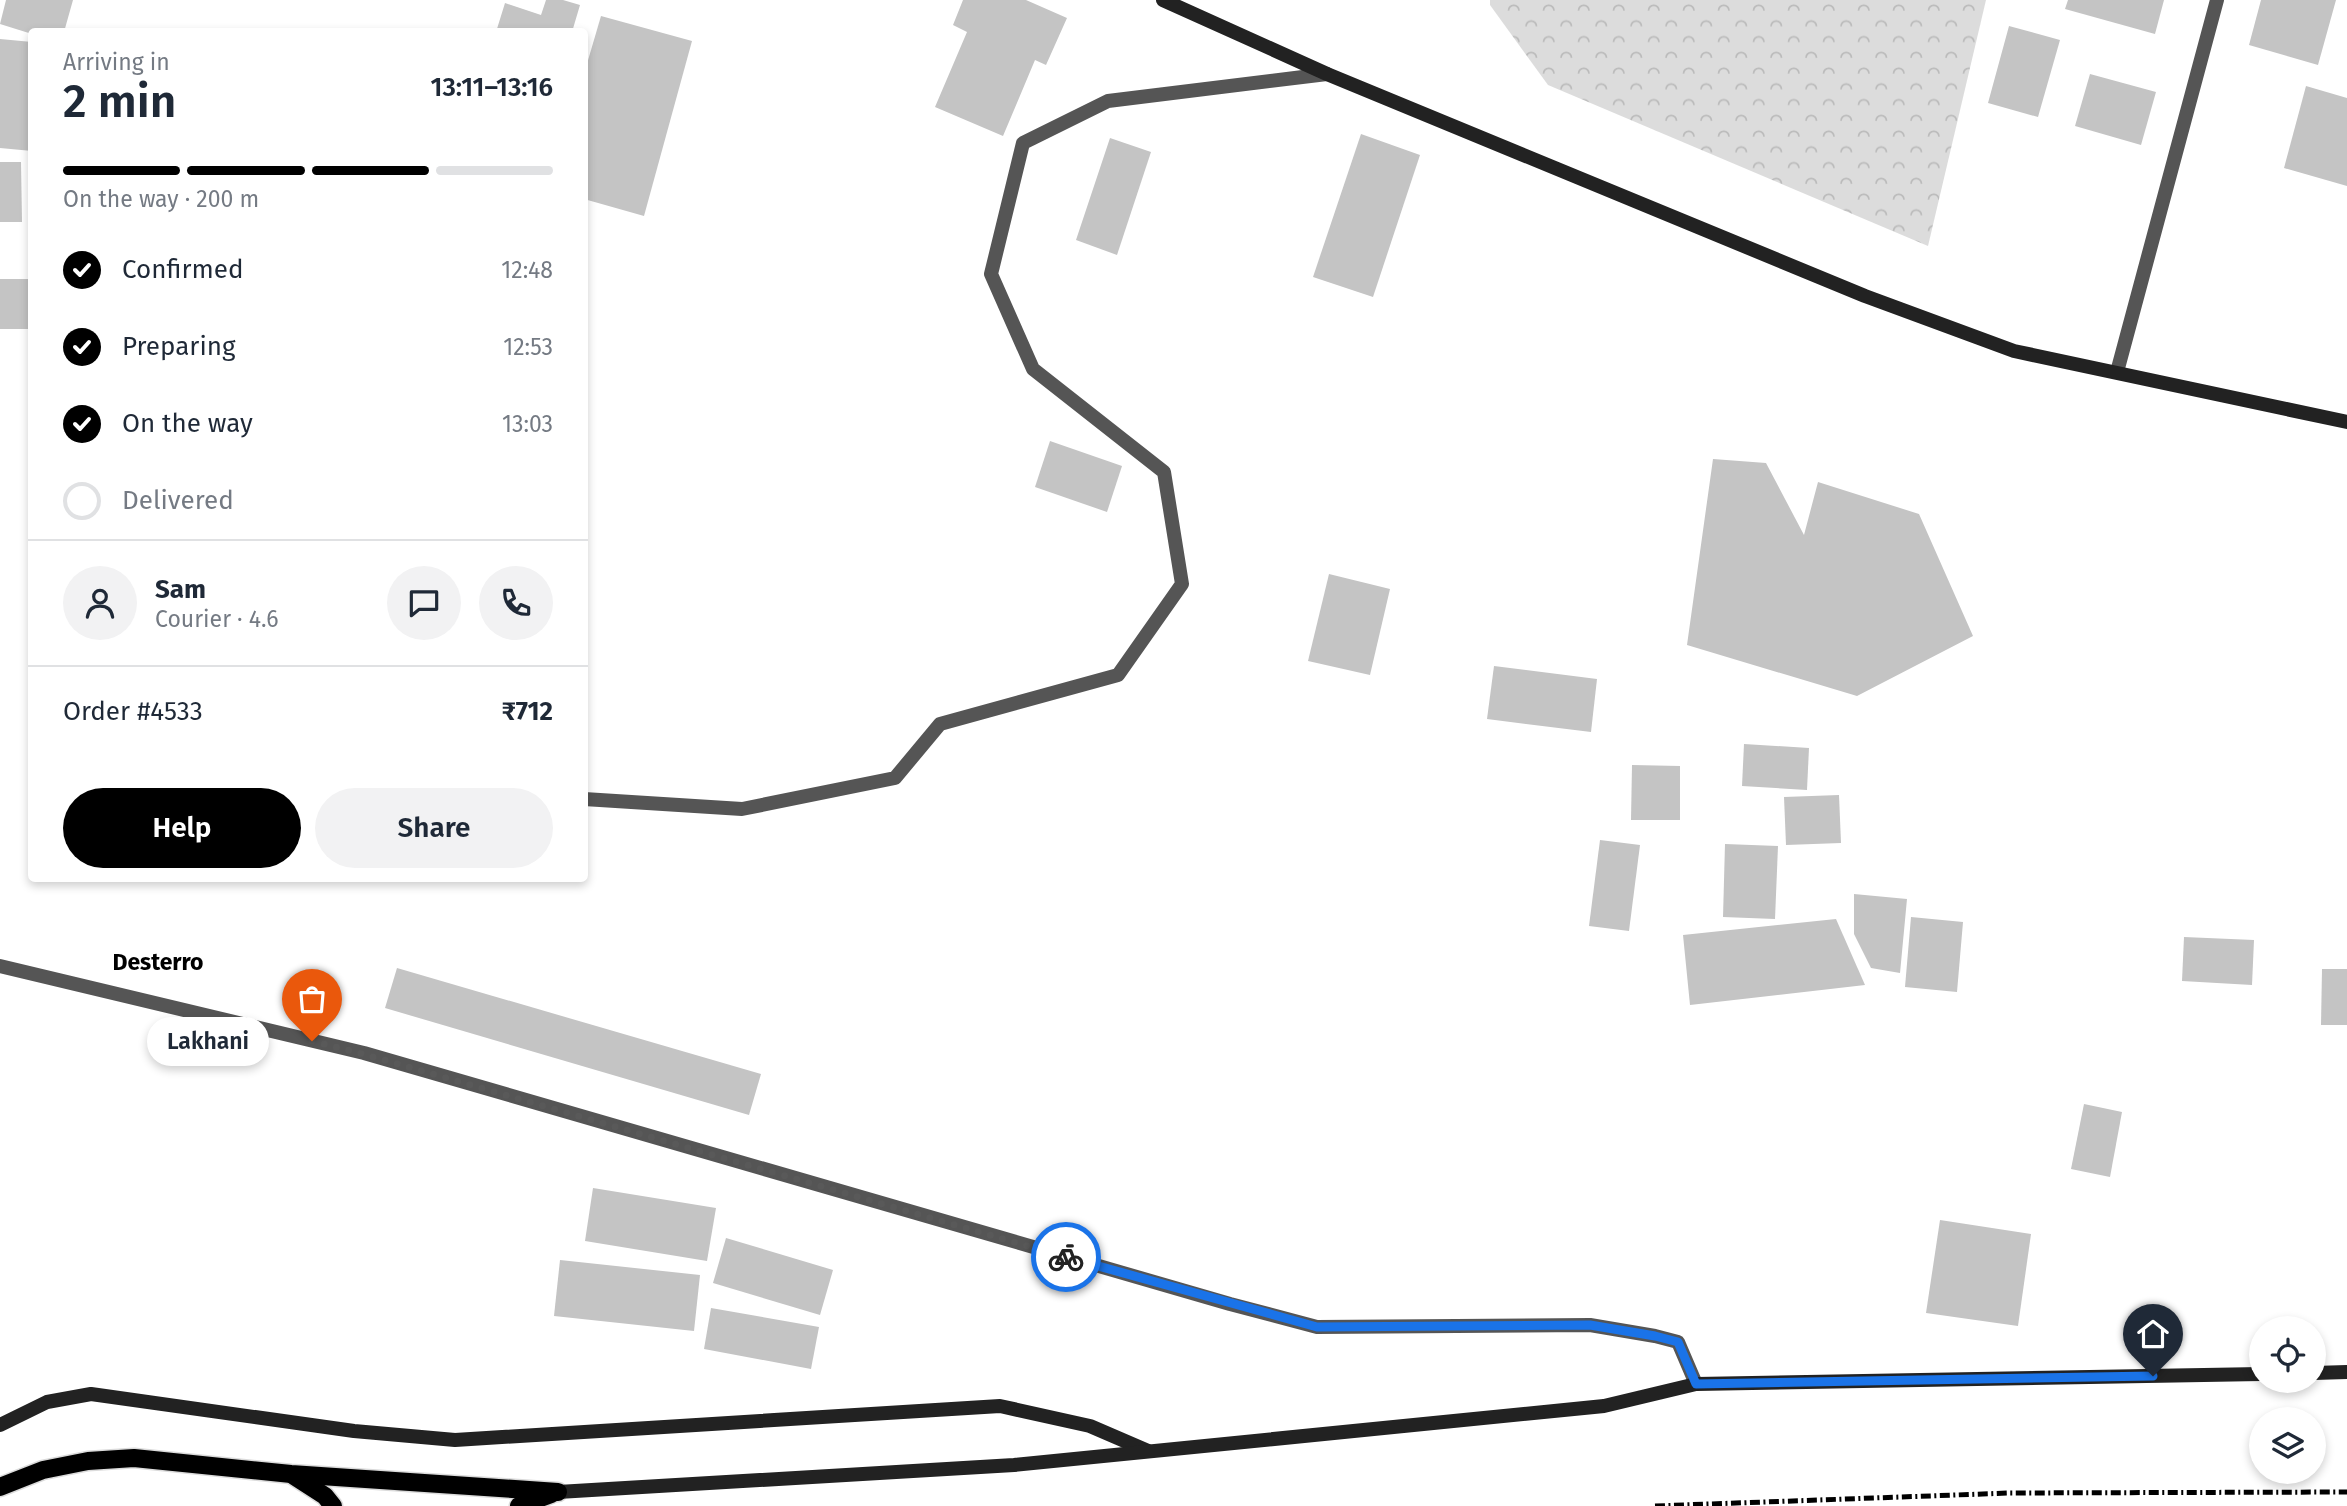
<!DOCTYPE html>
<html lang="en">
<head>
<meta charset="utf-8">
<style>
	body { margin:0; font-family:"Fira Sans",sans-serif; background:#f2f2f3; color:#1f2937; height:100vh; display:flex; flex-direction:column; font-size:26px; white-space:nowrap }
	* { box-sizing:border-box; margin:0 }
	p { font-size:23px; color:#747a83 }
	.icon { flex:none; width:38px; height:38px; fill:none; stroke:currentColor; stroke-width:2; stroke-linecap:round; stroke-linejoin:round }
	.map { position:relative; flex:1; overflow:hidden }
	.sheet { position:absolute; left:28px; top:28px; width:560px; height:854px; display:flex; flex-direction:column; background:#fff; border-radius:7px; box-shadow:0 4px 10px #0003 }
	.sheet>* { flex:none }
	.buttons { position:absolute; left:2249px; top:1316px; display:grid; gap:14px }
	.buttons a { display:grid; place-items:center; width:77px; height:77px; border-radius:50%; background:#fff; box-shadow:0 4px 10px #0003; font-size:35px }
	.pin { position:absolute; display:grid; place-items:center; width:60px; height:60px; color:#fff; margin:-72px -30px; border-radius:50% 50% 50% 0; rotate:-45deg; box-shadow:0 0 7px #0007 }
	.pin .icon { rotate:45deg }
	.courier { position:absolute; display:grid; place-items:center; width:70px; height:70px; margin:-35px; border:5px solid #1a73e8; border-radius:50%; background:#fff; color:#222; box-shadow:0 2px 9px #0007 }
	.bubble { position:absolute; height:49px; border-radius:24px; background:#fff; box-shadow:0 4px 10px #0003; font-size:23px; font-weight:600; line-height:49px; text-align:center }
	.summary em { font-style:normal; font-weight:600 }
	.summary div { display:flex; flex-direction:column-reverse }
	.summary { display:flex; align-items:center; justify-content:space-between; height:119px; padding:0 35px }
	h1 { font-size:46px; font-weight:600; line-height:52px }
	.bar { display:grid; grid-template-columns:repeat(4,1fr); gap:10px 7px; align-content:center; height:84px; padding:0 35px }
	.bar i { height:9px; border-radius:5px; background:#e0e1e3 }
	.bar .on { background:#000 }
	.bar p { grid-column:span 4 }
	.line { display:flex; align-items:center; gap:18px; padding:0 35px; border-top:2px solid #e0e1e3 }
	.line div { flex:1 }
	.round { display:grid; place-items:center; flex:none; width:74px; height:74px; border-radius:37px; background:#f2f2f3 }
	ol { padding:0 35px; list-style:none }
	li { display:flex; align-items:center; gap:21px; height:77px }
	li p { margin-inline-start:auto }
	li .icon { padding:7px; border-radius:50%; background:#000; color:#fff; stroke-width:4 }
	li:last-child { color:#747a83 }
	li i { width:38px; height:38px; border:4px solid #e0e1e3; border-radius:50% }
	.primary-button { display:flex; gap:14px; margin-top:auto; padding:14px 35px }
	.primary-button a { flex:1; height:80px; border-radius:42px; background:#000; color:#fff; font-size:28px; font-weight:600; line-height:80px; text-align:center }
	.primary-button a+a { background:#f2f2f3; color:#1f2937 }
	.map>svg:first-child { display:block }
</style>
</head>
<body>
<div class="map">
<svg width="2347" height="1506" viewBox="0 0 2347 1506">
	<defs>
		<pattern id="forest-crowns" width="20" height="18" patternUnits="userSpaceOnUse" patternTransform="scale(1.75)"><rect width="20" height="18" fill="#dcdcdc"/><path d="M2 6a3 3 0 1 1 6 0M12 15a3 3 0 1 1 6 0" fill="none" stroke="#bbb"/></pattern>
	</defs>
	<rect width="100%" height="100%" fill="#fff"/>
	<path fill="url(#forest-crowns)" d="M 1490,0 L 1986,0 L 1928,246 L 1548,85 L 1490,5 Z"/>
	<g fill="#c4c4c4">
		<path d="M 6,0 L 73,0 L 64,32 L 32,32 L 32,34 L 0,24 Z"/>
		<path d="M 546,0 L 563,0 L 580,5 L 572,32 L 496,32 L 505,3 L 541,15 Z"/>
		<path d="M 963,0 L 1026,0 L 1067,18 L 1046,65 L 1035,60 L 1003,136 L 935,107 L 967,32 L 953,25 Z"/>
		<path d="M 2068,0 L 2164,0 L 2155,34 L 2065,9 Z"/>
		<path d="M 2261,0 L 2336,0 L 2318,65 L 2249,45 Z"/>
		<path d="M 601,16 L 692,41 L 644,216 L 584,199 L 584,74 Z"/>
		<path d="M 2009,26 L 2060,40 L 2038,117 L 1988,103 Z"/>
		<path d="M 0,39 L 32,42 L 32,151 L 0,148 Z"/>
		<path d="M 2090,74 L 2156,92 L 2141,145 L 2075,126 Z"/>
		<path d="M 2306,86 L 2347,98 L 2347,186 L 2284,168 Z"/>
		<path d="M 1361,134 L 1420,155 L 1373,297 L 1313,277 Z"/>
		<path d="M 1110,138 L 1151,152 L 1117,255 L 1076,240 Z"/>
		<rect x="29" y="160" width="3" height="30"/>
		<path d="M 0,162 L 21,162 L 22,222 L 0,222 Z"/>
		<rect x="0" y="279" width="32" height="50"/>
		<path d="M 1050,441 L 1122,466 L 1107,512 L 1035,487 Z"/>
		<path d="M 1713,459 L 1766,463 L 1804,535 L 1818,482 L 1919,514 L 1973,636 L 1857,696 L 1687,645 Z"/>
		<path d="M 1329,574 L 1390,589 L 1370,675 L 1308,661 Z"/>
		<path d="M 1494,666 L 1597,679 L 1591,732 L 1487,719 Z"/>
		<path d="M 1744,744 L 1809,748 L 1807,790 L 1742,786 Z"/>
		<path d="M 1632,765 L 1680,766 L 1680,820 L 1631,820 Z"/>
		<path d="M 1839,795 L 1841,843 L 1786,845 L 1784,797 Z"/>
		<path d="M 1600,840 L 1640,845 L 1629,931 L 1589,926 Z"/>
		<path d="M 1725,844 L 1778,846 L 1775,919 L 1723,917 Z"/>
		<path d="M 1854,894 L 1907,899 L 1900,973 L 1871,968 L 1854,934 Z"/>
		<path d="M 1911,917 L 1963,922 L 1957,992 L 1905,987 Z"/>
		<path d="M 1836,919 L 1865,985 L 1690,1005 L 1683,935 Z"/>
		<path d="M 2184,937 L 2254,940 L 2252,985 L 2182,981 Z"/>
		<path d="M 397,968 L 761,1074 L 749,1115 L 385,1008 Z"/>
		<path d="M 2322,969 L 2347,969 L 2347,1025 L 2321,1025 Z"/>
		<path d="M 2084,1104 L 2122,1112 L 2110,1177 L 2071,1169 Z"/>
		<path d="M 593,1188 L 716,1208 L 707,1261 L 585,1241 Z"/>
		<path d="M 1940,1220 L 2031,1234 L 2018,1326 L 1926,1313 Z"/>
		<path d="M 726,1238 L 833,1270 L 820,1315 L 713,1283 Z"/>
		<path d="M 560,1260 L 700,1275 L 694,1331 L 554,1316 Z"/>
		<path d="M 711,1308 L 819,1327 L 811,1369 L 704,1349 Z"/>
	</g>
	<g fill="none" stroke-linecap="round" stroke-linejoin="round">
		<g stroke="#dbdbdb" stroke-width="21">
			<g id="primary">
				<path d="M 294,1476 L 325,1496 L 333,1506"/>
				<path d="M 0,1487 L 43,1470 L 88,1461 L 134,1458 L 291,1474 L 558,1492"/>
				<path d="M 519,1506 L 551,1494"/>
			</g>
		</g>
		<path stroke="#555" stroke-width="14" d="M 2117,372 L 2217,0"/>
		<g stroke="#555" stroke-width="14">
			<path d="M 584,799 L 742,809 L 895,778 L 940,724 L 1118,675 L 1182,584 L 1164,472 L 1033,369 L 991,274 L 1023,143 L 1108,101 L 1327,74"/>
			<path d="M 0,966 L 364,1053 L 1230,1304 L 1317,1327 L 1590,1325 L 1655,1336 L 1678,1342 L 1696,1384"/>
		</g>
		<g stroke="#222" stroke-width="14">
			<path d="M 1163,0 L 1327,74 L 1865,296 L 2014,351 L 2347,422"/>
			<path d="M 2314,1373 L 2347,1372"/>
			<path d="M 0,1425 L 47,1402 L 91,1394 L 354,1431 L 455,1440 L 1000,1406 L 1090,1426 L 1148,1451"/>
			<path d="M 558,1492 L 1014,1465 L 1604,1406 L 1696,1384 L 2261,1374"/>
		</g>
		<use href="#primary" stroke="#000" stroke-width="18"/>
		<path stroke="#000" stroke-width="5" stroke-dasharray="10 3.5 2 3.5" stroke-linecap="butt" d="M 1655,1506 L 2010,1493 L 2347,1492"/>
	</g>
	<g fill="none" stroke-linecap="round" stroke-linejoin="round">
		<path stroke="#595959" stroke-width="7" stroke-dasharray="0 12.6" d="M 312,1041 L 363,1054 L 1066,1257"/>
		<path stroke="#1a73e8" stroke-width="9" d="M 1066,1257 L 1317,1327 L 1590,1325 L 1655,1336 L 1678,1342 L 1696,1384 L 2153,1376"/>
	</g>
	<g text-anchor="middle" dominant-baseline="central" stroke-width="6" stroke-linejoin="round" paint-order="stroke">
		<g font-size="23" font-weight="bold" fill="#000" stroke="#fff">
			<text x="158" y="962">Desterro</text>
		</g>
	</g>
</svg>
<div class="buttons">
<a><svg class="icon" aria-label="locate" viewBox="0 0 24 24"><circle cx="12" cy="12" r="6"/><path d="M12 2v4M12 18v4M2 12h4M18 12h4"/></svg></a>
<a><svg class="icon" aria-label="layers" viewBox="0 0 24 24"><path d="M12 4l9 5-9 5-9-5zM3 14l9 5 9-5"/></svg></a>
</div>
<div class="pin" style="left:312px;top:1041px;background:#ea580c"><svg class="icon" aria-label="bag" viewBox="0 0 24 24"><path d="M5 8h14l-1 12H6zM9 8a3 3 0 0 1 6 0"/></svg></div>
<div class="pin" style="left:2153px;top:1376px;background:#1f2937"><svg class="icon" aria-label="home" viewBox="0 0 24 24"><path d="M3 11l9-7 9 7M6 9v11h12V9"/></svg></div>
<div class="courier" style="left:1066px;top:1257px"><svg class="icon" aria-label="bike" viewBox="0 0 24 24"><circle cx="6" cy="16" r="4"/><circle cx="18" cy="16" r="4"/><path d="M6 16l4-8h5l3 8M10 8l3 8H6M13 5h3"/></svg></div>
<div class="bubble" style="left:147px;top:1017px;width:122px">Lakhani</div>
<section class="sheet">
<div class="summary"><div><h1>2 min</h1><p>Arriving in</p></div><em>13:11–13:16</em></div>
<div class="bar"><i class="on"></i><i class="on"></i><i class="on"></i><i></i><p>On the way · 200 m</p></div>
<ol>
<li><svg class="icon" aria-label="check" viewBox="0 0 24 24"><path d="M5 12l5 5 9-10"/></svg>Confirmed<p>12:48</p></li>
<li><svg class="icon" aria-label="check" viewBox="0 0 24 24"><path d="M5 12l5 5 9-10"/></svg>Preparing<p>12:53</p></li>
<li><svg class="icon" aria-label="check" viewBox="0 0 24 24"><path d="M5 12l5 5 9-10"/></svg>On the way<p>13:03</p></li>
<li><i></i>Delivered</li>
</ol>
<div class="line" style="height:126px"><a class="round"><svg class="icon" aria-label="person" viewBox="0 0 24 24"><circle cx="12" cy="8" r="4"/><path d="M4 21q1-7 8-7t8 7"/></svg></a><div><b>Sam</b><p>Courier · 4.6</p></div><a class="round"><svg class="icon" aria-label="chat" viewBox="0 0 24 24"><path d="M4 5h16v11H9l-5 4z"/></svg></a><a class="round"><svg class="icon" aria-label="phone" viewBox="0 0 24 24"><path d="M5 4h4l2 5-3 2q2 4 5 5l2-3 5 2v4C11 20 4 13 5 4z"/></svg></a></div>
<div class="line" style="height:91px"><div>Order #4533</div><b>₹712</b></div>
<div class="primary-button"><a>Help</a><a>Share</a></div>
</section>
</div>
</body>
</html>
